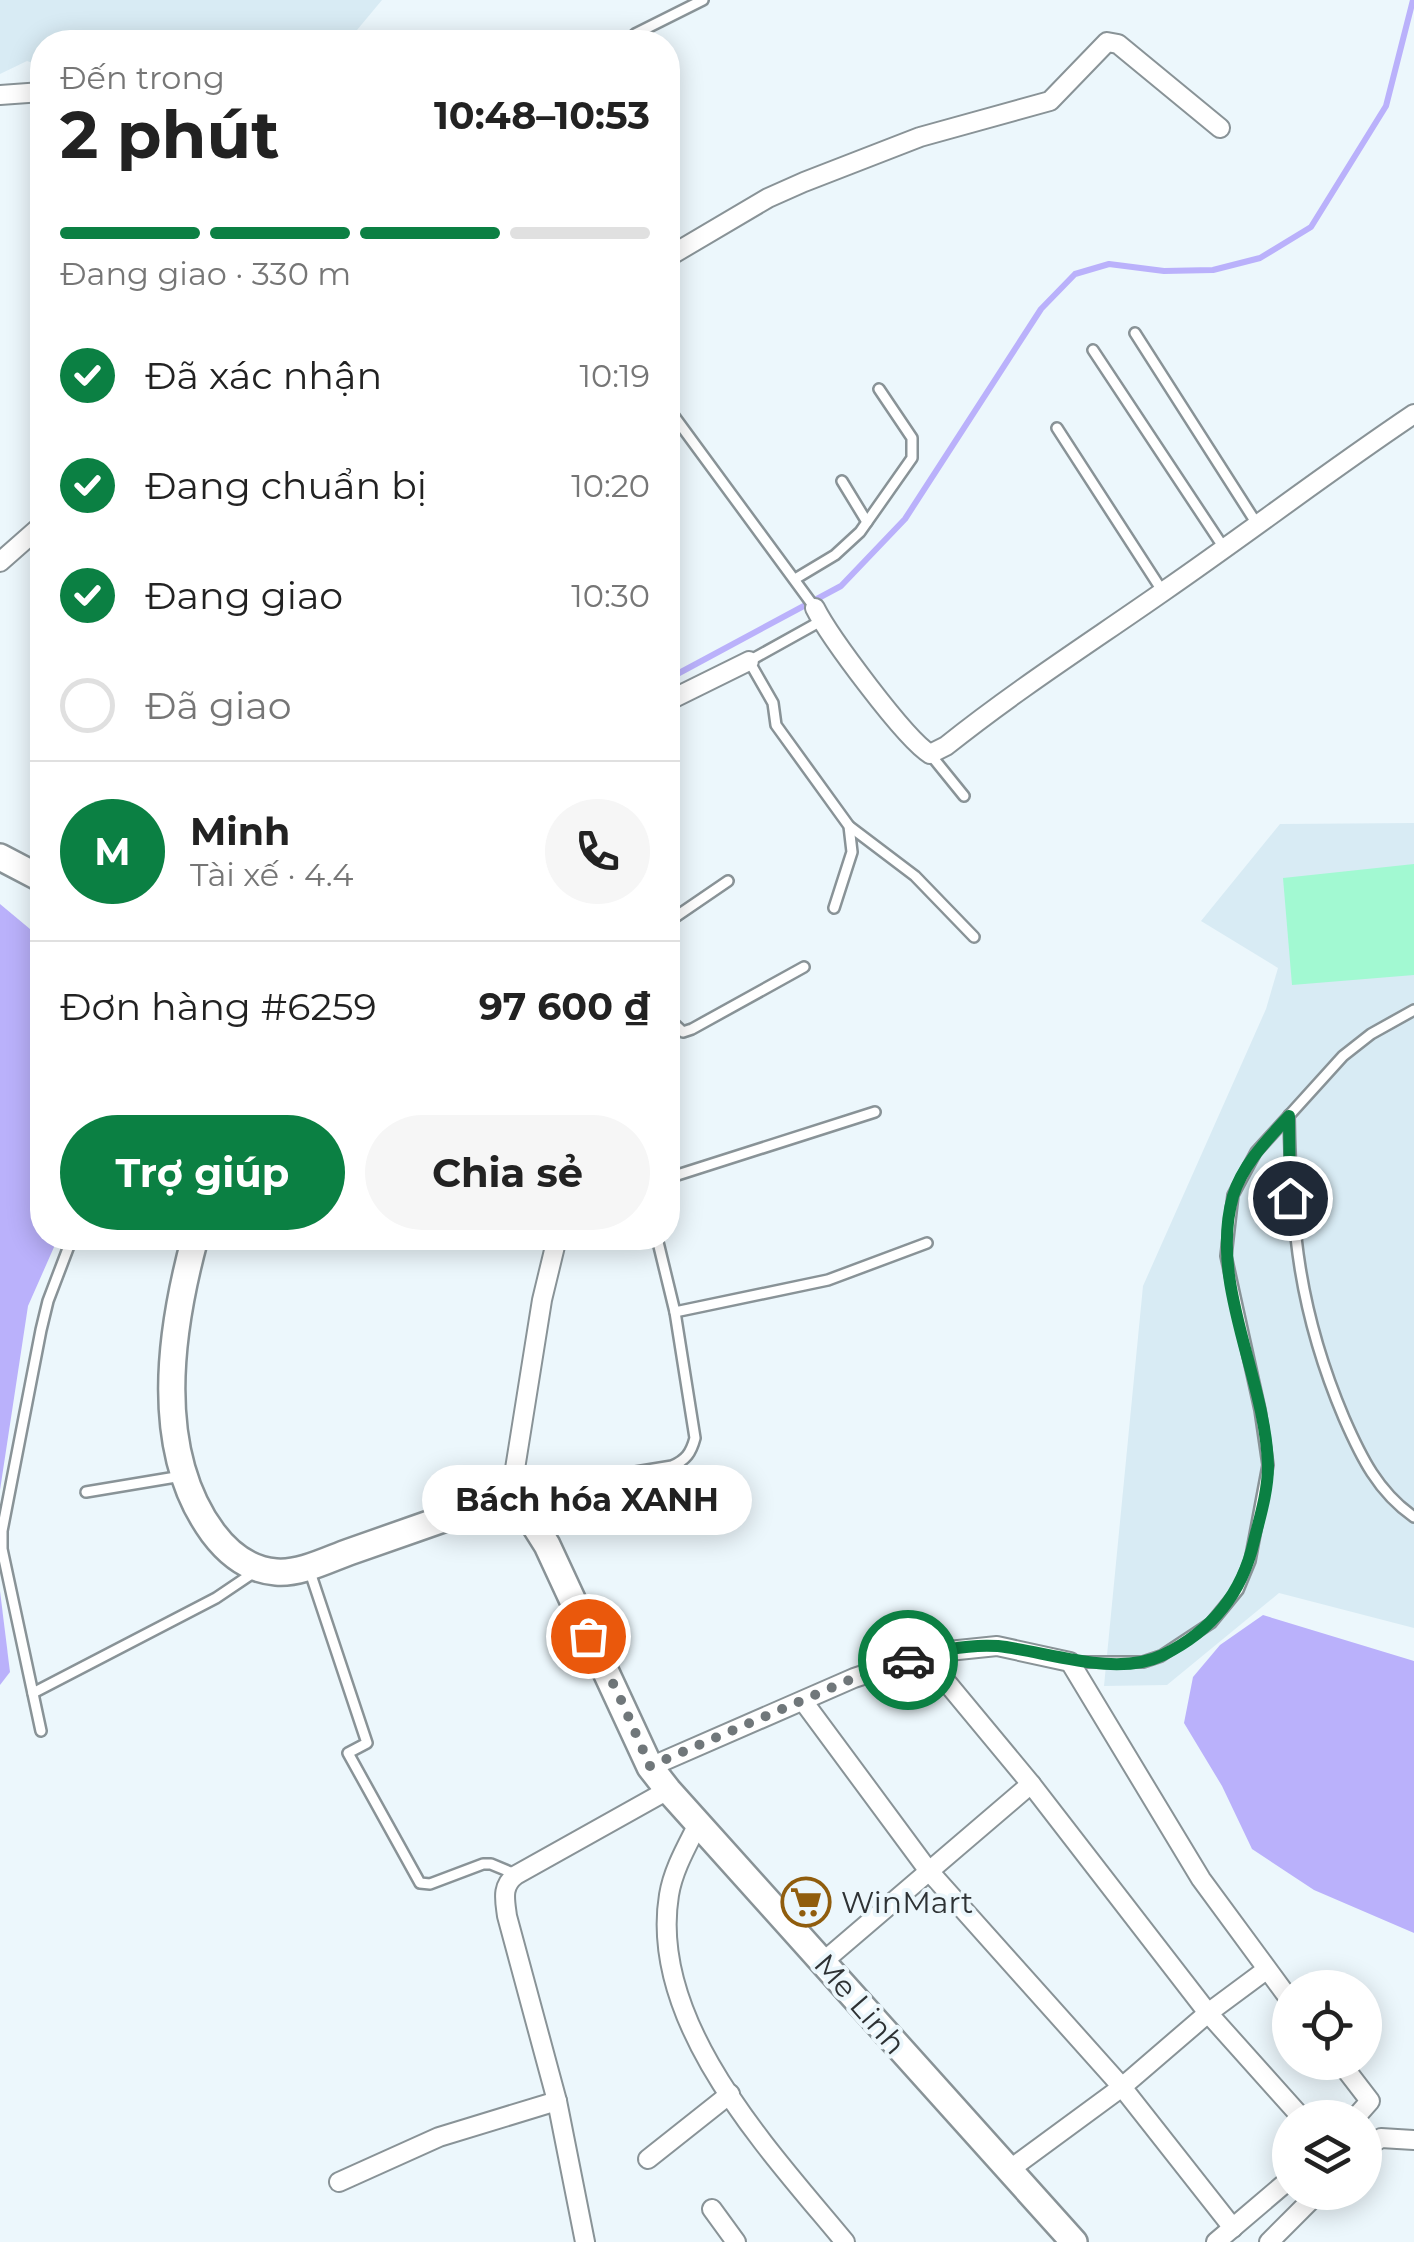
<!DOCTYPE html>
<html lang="vi">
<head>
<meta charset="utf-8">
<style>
	body { margin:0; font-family:Montserrat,sans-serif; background:#f6f6f6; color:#222; height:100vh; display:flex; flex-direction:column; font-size:38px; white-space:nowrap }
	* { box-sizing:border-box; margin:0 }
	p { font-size:32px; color:#767676 }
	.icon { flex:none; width:55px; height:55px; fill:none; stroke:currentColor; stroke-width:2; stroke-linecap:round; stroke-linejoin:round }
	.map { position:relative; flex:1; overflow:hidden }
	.sheet { position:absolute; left:30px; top:30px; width:650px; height:1220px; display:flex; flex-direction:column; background:#fff; border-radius:40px; box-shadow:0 5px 25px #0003 }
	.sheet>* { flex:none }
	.tools { position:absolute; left:1272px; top:1970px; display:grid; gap:20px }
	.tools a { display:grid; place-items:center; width:110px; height:110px; border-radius:50%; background:#fff; box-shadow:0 5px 25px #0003; font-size:50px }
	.pin { position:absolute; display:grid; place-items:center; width:85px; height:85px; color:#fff; margin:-42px; border:5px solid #fff; border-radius:50%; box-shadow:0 2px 10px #0007 }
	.courier { position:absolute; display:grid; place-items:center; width:100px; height:100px; margin:-50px; border:8px solid #0b8043; border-radius:50%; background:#fff; color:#222; box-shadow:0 2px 12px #0007 }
	.bubble { position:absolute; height:70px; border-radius:35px; background:#fff; box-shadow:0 5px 25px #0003; font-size:32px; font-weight:700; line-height:70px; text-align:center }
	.overview em { font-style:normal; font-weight:700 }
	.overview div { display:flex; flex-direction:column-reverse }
	.overview { display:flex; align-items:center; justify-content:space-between; height:170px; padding:0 30px }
	h1 { font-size:65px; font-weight:700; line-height:75px }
	.bar { display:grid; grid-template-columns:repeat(4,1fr); gap:15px 10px; align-content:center; height:120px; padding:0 30px }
	.bar i { height:12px; border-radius:8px; background:#e0e0e0 }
	.bar .active { background:#0b8043 }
	.bar p { grid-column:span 4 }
	.line { display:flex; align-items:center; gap:25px; padding:0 30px; border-top:2px solid #e0e0e0 }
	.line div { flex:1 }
	.round { display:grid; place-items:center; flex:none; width:105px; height:105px; border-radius:52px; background:#f6f6f6 }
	ol { padding:0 30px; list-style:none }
	li { display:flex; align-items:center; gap:30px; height:110px }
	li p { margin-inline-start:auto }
	li .icon { padding:10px; border-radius:50%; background:#0b8043; color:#fff; stroke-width:4 }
	li:last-child { color:#767676 }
	li i { width:55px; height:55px; border:5px solid #e0e0e0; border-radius:50% }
	.button { display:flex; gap:20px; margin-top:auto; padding:20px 30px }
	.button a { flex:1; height:115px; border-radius:60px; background:#0b8043; color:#fff; font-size:40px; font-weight:700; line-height:115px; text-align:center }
	.button a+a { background:#f6f6f6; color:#222 }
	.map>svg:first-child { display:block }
</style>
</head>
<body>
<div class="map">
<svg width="1414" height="2242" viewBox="0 0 1414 2242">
	<rect width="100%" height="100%" fill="#ecf7fc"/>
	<g fill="#d8ebf4">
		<path d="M 0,0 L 382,0 L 347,42 L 42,42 L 42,66 L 27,61 L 0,74 Z"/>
		<path d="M 1414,823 L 1414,1628 L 1279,1593 L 1167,1685 L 1104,1686 L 1143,1286 L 1266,1009 L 1278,968 L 1201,921 L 1280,824 Z"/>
	</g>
	<path fill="#a2f9d2" d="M 1414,864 L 1414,975 L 1292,985 L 1283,878 Z"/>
	<g fill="#bab1fb">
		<path d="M 0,904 L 42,939 L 42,1238 L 58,1238 L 28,1306 L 0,1490 Z"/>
		<path d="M 0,1591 L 10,1672 L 0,1685 Z"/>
		<path d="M 1263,1615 L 1414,1661 L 1414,1933 L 1314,1890 L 1252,1849 L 1222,1786 L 1184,1723 L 1193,1677 L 1220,1645 Z"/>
	</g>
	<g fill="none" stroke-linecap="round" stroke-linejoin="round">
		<path stroke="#bab1fb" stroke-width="6" d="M 668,679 L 841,586 L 905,519 L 1041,309 L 1075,274 L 1109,264 L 1164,271 L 1213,270 L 1260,258 L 1311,227 L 1386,106 L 1413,0"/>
		<g stroke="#899397" stroke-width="14">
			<g id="lane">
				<path d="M 635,34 L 703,0"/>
				<path d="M 40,223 L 42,226"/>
				<path d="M 1135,333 L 1257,524"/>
				<path d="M 1093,350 L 1224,548"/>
				<path d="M 668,408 L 815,608"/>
				<path d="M 1057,428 L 1163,592"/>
				<path d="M 842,481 L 867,522"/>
				<path d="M 795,579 L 835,555 L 860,532 L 912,458 L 912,438 L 879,389"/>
				<path d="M 821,621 L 749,661 L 773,703 L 776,725 L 849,826 L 852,852 L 834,908"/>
				<path d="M 930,754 L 964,796"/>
				<path d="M 849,826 L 915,876 L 974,937"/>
				<path d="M 668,922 L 728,881"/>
				<path d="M 668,1018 L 683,1032 L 692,1029 L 804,967"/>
				<path d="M 1289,1115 C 1291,1229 1299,1312 1344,1418 C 1361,1457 1378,1492 1414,1517"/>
				<path d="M 668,1178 L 875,1112"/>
				<path d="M 675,1312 L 828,1280 L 927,1243"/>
				<path d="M 86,1492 L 182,1476"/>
				<path d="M 512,1499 L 550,1486 L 672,1466 C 686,1460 691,1453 695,1438 L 675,1312 L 657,1238"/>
				<path d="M 309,1569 L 367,1743 L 348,1753 L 420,1883 L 430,1884 L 483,1864 L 491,1864 L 515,1874"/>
				<path d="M 1070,1662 L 1143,1662 L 1161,1656 L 1211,1623 L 1238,1590 L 1250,1561 L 1268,1465 L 1260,1410 L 1226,1256 L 1233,1195 L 1256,1152 L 1343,1056 L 1371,1034 L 1414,1010"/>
				<path d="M 33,1693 L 216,1598 L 253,1573"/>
				<path d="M 41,1731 L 2,1549 L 2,1531 L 41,1330 L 48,1301 L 72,1238"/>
			</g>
		</g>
		<g stroke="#899397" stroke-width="22">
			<g id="street">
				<path d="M 0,95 L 42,92"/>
				<path d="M 668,257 L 768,198 L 804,182 L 920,137 L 1050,101 L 1107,42 L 1118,44 L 1220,128"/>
				<path d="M 0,562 L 42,525"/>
				<path d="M 815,608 C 829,636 905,739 930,754 L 946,746 C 1016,690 1091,642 1164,591 C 1248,533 1329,471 1414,414"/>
				<path d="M 668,701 L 749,661"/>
				<path d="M 510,1500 L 542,1300 L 557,1238"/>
				<path d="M 924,1655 L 1031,1784 L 1208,2013 L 1302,2118"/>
				<path d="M 803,1701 L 928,1870 L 1122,2087 L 1233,2228"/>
				<path d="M 650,1767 L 854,1678 L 929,1653 L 997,1646 L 1070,1662 L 1201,1879 L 1290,2000"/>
				<path d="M 698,1824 C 687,1846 673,1870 669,1895 C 648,2023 769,2150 845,2242"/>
				<path d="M 824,1961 L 1031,1784"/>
				<path d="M 1340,2062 L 1370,2101 L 1355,2118"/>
				<path d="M 1365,2148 L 1381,2138 L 1414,2140"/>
				<path d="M 648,2159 L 730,2094"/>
				<path d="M 1009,2170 L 1122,2087 L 1208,2013 L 1266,1970"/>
				<path d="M 339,2182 L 439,2137 L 557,2101"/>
				<path d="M 712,2209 L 736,2242"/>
				<path d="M 585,2242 L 557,2101 L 507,1916 C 505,1900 501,1886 516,1875 L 668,1790"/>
				<path d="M 1216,2242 L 1290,2179"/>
				<path d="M 1269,2242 L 1319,2192"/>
			</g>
		</g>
		<g stroke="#899397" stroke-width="30">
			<g id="secondary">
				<path d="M 0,857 L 42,879"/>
				<path d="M 195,1238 C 170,1330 152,1450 213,1533 C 228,1553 249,1570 276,1572 C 300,1574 327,1560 349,1552 C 395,1536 440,1520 486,1504 L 510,1500 L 530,1518 L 547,1545 L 650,1767 L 668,1790 L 1074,2242"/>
			</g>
		</g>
		<use href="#lane" stroke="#fff" stroke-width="9"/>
		<use href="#street" stroke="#fff" stroke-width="18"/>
		<use href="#secondary" stroke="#fff" stroke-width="25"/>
	</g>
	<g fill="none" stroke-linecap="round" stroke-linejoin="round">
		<path stroke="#70777a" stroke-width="10" stroke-dasharray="0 18" d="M 588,1636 L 618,1693 L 650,1766 L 854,1678 L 908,1660"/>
		<path stroke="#0b8043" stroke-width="12" d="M 908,1660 C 935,1651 968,1644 998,1646 C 1045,1651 1116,1678 1163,1655 C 1212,1631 1242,1594 1254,1541 C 1260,1517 1268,1491 1268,1466 C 1266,1378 1208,1284 1233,1196 C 1243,1164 1267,1140 1289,1116 L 1290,1198"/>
	</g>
	<defs>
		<g id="supermarket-ring" transform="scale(2.5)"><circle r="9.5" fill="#ecf7fc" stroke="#905d0d" stroke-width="1.5"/><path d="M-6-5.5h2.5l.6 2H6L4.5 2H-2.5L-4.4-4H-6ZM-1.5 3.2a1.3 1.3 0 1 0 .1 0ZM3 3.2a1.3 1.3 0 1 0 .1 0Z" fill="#905d0d"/></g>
	</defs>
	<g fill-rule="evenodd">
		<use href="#supermarket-ring" x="806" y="1902"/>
	</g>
	<g text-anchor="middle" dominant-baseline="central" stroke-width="8" stroke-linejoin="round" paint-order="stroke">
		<g font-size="30" fill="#2e3234" stroke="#ecf7fc" text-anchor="start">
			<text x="841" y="1902">WinMart</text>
		</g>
		<g font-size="30" fill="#2e3234" stroke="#ecf7fc">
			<text transform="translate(860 2004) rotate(49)">Me Linh</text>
		</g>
	</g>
</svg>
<div class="tools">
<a><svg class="icon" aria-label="locate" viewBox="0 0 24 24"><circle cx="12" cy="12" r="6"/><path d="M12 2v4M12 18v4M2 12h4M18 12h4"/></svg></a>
<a><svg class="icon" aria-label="layers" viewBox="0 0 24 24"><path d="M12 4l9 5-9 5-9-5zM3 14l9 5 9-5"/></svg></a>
</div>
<div class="pin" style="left:588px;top:1636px;background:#ea580c"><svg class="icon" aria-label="bag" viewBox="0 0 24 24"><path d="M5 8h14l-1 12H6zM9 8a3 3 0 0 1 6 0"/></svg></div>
<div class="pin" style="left:1290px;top:1198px;background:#1f2937"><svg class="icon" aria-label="home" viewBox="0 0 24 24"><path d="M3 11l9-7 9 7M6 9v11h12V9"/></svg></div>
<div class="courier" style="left:908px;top:1660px"><svg class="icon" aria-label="car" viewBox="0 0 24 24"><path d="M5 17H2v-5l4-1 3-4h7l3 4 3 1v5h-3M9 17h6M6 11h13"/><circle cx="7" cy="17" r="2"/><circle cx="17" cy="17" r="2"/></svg></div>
<div class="bubble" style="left:422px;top:1465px;width:330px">Bách hóa XANH</div>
<section class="sheet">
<div class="overview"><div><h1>2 phút</h1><p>Đến trong</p></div><em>10:48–10:53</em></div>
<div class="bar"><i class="active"></i><i class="active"></i><i class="active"></i><i></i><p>Đang giao · 330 m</p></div>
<ol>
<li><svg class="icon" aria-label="check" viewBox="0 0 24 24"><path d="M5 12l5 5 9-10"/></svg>Đã xác nhận<p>10:19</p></li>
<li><svg class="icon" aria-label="check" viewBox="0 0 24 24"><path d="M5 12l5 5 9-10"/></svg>Đang chuẩn bị<p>10:20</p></li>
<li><svg class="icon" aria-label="check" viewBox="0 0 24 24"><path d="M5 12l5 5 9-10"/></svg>Đang giao<p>10:30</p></li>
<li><i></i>Đã giao</li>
</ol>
<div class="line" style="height:180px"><b class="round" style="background:#0b8043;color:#fff">M</b><div><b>Minh</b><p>Tài xế · 4.4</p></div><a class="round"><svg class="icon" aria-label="phone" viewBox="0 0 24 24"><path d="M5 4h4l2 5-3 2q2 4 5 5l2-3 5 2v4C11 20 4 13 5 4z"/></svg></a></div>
<div class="line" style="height:130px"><div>Đơn hàng #6259</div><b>97 600 ₫</b></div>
<div class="button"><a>Trợ giúp</a><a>Chia sẻ</a></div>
</section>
</div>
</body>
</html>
